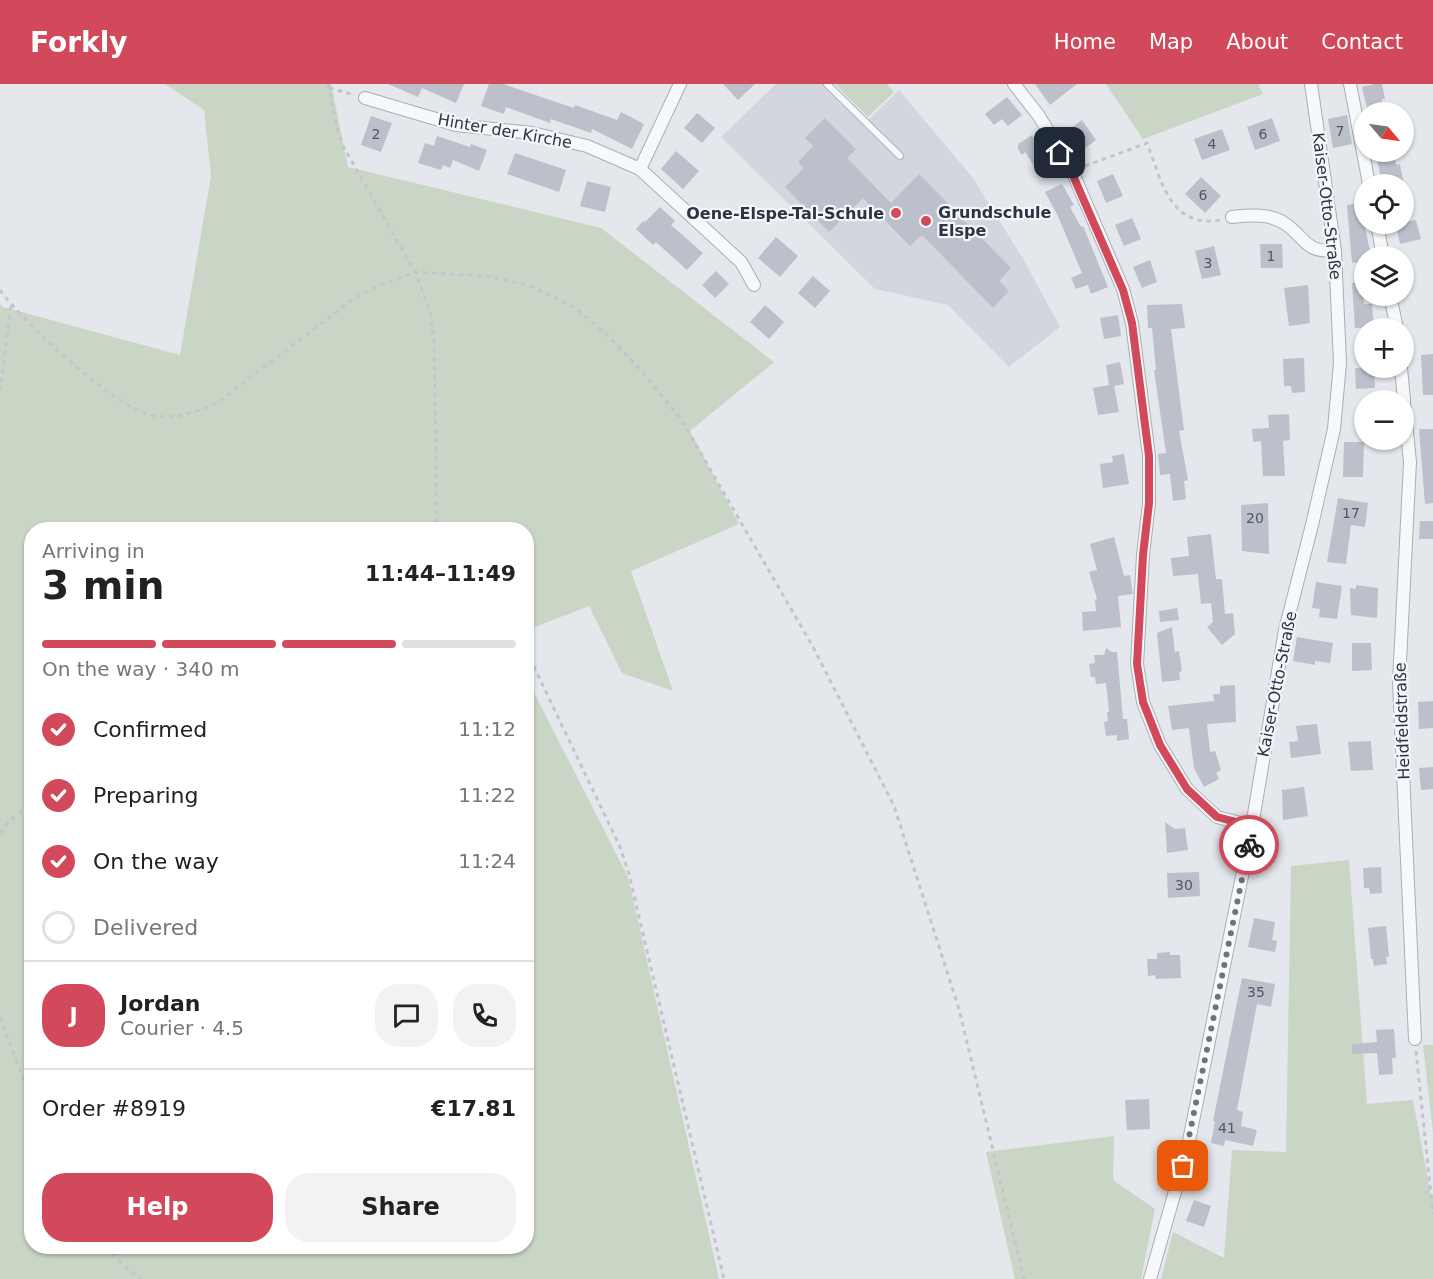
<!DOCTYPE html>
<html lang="en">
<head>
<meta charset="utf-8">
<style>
	body { margin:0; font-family:"DejaVu Sans",sans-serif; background:#f2f2f2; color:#222; height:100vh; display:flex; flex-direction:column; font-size:22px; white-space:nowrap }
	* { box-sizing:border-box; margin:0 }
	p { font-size:20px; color:#767676 }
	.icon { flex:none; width:33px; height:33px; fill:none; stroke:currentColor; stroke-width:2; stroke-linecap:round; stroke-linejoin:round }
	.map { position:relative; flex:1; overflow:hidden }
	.drawer { position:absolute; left:24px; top:438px; width:510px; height:732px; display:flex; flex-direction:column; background:#fff; border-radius:24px; box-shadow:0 2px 4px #0004 }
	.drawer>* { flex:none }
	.needle { width:39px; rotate:119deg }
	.controls { position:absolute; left:1354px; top:18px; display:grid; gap:12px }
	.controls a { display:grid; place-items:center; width:60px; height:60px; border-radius:50%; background:#fff; box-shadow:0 2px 4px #0004; font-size:30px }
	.pin { position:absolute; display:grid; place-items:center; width:51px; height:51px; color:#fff; margin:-26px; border-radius:12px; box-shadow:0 3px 9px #0006 }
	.courier { position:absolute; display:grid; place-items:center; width:60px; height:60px; margin:-30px; border:4px solid #d1495b; border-radius:50%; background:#fff; color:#222; box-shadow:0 2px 8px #0007 }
	.head em { font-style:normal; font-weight:700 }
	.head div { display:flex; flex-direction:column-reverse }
	.head { display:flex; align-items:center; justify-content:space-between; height:102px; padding:0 18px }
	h1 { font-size:39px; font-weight:700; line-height:45px }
	.bar { display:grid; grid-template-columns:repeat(4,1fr); gap:9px 6px; align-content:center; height:72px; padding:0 18px }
	.bar i { height:8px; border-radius:4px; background:#e0e0e0 }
	.bar .active { background:#d1495b }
	.bar p { grid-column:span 4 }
	.line { display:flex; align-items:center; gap:15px; padding:0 18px; border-top:2px solid #e0e0e0 }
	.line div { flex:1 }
	.round { display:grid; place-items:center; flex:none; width:63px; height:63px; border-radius:24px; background:#f2f2f2 }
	ol { padding:0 18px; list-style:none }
	li { display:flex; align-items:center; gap:18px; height:66px }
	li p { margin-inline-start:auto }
	li .icon { padding:6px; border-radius:50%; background:#d1495b; color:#fff; stroke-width:4 }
	li:last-child { color:#767676 }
	li i { width:33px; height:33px; border:3px solid #e0e0e0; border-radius:50% }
	.cta { display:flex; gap:12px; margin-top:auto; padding:12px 18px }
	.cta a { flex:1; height:69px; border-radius:24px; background:#d1495b; color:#fff; font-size:24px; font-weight:700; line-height:69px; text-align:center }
	.cta a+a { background:#f2f2f2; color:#222 }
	header { display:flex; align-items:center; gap:36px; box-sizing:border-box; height:84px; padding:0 30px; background:#d1495b; color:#fff }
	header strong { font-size:28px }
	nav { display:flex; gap:33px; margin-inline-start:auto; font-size:21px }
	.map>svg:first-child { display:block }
</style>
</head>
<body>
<header>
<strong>Forkly</strong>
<nav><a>Home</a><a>Map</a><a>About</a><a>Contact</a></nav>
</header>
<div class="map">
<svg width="1433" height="1195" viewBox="0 0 1433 1195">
	<rect width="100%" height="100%" fill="#e4e7ec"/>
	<path fill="#d2d6de" d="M 776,0 L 823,0 L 864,40 L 899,6 L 973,94 L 1025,178 L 1060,243 L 1009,283 L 948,221 L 875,205 L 721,53 Z"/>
	<g fill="#c9d6c5">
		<path d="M 165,0 L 331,0 L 348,83 L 601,144 L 774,278 L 690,347 L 739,440 L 631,487 L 673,607 L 622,589 L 589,522 L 527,546 L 526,446 L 32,446 L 32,1162 L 526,1162 L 527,595 L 628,793 L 719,1195 L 0,1195 L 0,220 L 3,223 L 180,271 L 211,92 L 204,26 Z"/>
		<path d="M 835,0 L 887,0 L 894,8 L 868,33 Z"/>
		<path d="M 1106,0 L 1258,0 L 1263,10 L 1143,55 Z"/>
		<path d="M 1349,776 L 1367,1020 L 1413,1016 L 1431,1112 L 1433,1110 L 1433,1195 L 1161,1195 L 1173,1148 L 1224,1174 L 1232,1066 L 1286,1068 L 1291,782 Z"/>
		<path d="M 1423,961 L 1433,961 L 1433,1048 Z"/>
		<path d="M 1114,1052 L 1113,1096 L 1155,1125 L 1141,1195 L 1015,1195 L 986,1068 Z"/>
	</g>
	<g fill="#bbc0ca">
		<path d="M 388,0 L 464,0 L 456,19 L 422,4 L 418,13 Z"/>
		<path d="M 489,0 L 503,0 L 574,24 L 575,21 L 617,36 L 621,28 L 644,40 L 632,65 L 592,45 L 591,49 L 551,35 L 550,39 L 506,23 L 504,30 L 481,22 Z"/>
		<path d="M 723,0 L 755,0 L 738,16 Z"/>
		<path d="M 1035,0 L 1077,0 L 1050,21 Z"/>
		<path d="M 1374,0 L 1382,0 L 1385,15 L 1382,15 L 1384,27 L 1368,28 L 1362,3 Z"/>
		<path d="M 1007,13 L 1022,31 L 1008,42 L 1002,35 L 994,41 L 985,30 Z"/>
		<path d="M 697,29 L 715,44 L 702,59 L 684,44 Z"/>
		<path d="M 1347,31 L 1352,60 L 1333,64 L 1328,35 Z"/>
		<path d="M 371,32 L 392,39 L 381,68 L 361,61 Z"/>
		<path d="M 825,34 L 856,65 L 847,74 L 891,119 L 919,90 L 1011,184 L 999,197 L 1009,207 L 993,224 L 922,151 L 910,162 L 863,114 L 829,148 L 785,103 L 804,84 L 798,78 L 813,62 L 805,54 Z"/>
		<path d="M 1272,34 L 1280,57 L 1255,66 L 1247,43 Z"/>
		<path d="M 1082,36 L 1096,56 L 1081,67 L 1067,47 Z"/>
		<path d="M 1222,45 L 1230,66 L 1202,76 L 1194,55 Z"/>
		<path d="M 1032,51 L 1037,60 L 1040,58 L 1053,78 L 1038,88 L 1025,68 L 1022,71 L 1018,65 L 1018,60 Z"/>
		<path d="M 437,52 L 470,63 L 471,60 L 487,66 L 479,87 L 453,76 L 450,84 L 443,81 L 441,86 L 418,79 L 425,59 L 434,62 Z"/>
		<path d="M 676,67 L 699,87 L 683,105 L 661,85 Z"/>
		<path d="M 1376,68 L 1394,68 L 1396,81 L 1400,80 L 1404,100 L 1382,100 Z"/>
		<path d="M 515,69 L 566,86 L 559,108 L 507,90 Z"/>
		<path d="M 1113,90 L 1123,112 L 1106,119 L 1097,97 Z"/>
		<path d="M 1201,93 L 1221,112 L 1205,129 L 1185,110 Z"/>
		<path d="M 587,97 L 611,103 L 605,128 L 580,122 Z"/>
		<path d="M 1062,100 L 1074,121 L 1070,123 L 1081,143 L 1083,142 L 1108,203 L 1091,210 L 1088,201 L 1076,205 L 1071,194 L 1082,189 L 1057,130 L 1045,108 Z"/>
		<path d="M 1360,119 L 1371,172 L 1365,172 L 1365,178 L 1352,179 L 1347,121 Z"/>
		<path d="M 660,123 L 675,137 L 671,141 L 703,169 L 687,186 L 656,158 L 653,161 L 636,145 L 643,137 L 645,138 Z"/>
		<path d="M 1132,134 L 1141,155 L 1124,162 L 1115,141 Z"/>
		<path d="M 1416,136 L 1421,155 L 1400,160 L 1396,140 Z"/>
		<path d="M 776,153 L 798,172 L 780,193 L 758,174 Z"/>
		<path d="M 1260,160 L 1282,160 L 1283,184 L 1261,184 Z"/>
		<path d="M 1214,162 L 1221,191 L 1202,195 L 1195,167 Z"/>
		<path d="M 1150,176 L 1157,198 L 1142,204 L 1133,183 Z"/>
		<path d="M 716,187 L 729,200 L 715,214 L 702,201 Z"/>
		<path d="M 813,192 L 830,207 L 815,224 L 798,209 Z"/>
		<path d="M 1362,198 L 1364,220 L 1372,220 L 1374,243 L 1355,244 L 1352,199 Z"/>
		<path d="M 1308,201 L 1310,239 L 1289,242 L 1284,204 Z"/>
		<path d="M 1182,220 L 1185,244 L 1171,245 L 1184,346 L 1179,347 L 1188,396 L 1184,397 L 1186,415 L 1173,417 L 1170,390 L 1160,391 L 1158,370 L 1166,369 L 1154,286 L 1156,286 L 1152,244 L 1148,244 L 1147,221 Z"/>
		<path d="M 765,221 L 784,238 L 769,255 L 750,238 Z"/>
		<path d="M 1118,231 L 1121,252 L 1104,255 L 1100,234 Z"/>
		<path d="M 1433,270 L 1433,311 L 1423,311 L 1421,271 Z"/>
		<path d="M 1304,274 L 1305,308 L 1292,309 L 1291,302 L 1284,302 L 1283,275 Z"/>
		<path d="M 1120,278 L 1124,300 L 1114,302 L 1119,328 L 1098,331 L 1093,304 L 1109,301 L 1106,281 Z"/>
		<path d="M 1355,284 L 1374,284 L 1375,304 L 1356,305 Z"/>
		<path d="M 1289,330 L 1290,356 L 1283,357 L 1285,392 L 1263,392 L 1261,357 L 1253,358 L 1252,345 L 1269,344 L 1268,331 Z"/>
		<path d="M 1419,345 L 1433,345 L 1433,419 L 1425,420 Z"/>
		<path d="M 1344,358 L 1364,358 L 1363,393 L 1343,393 Z"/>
		<path d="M 1124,370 L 1129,400 L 1103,404 L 1100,380 L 1113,378 L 1112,372 Z"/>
		<path d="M 1338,414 L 1368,419 L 1365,443 L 1351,441 L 1346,480 L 1327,478 Z"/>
		<path d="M 1268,419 L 1269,470 L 1242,467 L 1241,421 Z"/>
		<path d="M 1420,437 L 1433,437 L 1433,455 L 1419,455 Z"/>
		<path d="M 1211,450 L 1216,495 L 1222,495 L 1225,530 L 1233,529 L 1235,550 L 1222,561 L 1207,543 L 1213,538 L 1211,519 L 1201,520 L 1198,490 L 1173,492 L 1171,474 L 1189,472 L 1187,453 Z"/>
		<path d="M 1114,453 L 1124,492 L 1130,491 L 1133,510 L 1118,512 L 1121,543 L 1083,547 L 1082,528 L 1096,527 L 1095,516 L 1097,515 L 1089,488 L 1097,486 L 1090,460 Z"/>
		<path d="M 1316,498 L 1342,502 L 1337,535 L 1319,533 L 1320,525 L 1312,524 Z"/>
		<path d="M 1356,501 L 1378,504 L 1377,534 L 1351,531 L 1350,504 L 1356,505 Z"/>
		<path d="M 1177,524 L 1179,536 L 1160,538 L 1159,527 Z"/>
		<path d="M 1172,543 L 1175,568 L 1179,567 L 1182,587 L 1179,588 L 1180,596 L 1162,598 L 1157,549 Z"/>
		<path d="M 1297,553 L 1333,559 L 1330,579 L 1315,577 L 1315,581 L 1293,577 Z"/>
		<path d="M 1352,559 L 1371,559 L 1372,586 L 1352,587 Z"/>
		<path d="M 1106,564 L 1112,568 L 1117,568 L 1123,635 L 1127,635 L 1129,655 L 1117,657 L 1117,651 L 1106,652 L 1104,638 L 1108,637 L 1107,628 L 1109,628 L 1106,599 L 1096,600 L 1095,593 L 1091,593 L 1089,580 L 1095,579 L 1094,571 L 1104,571 Z"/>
		<path d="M 1235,601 L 1236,638 L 1207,640 L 1210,668 L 1215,667 L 1221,686 L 1216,689 L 1219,695 L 1204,703 L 1194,684 L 1189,644 L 1172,646 L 1168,622 L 1214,617 L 1213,610 L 1220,610 L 1220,602 Z"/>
		<path d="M 1433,617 L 1433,644 L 1419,645 L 1418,618 Z"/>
		<path d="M 1317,640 L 1321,670 L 1291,674 L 1289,658 L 1298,657 L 1296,642 Z"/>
		<path d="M 1371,657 L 1373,686 L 1351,687 L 1348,658 Z"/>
		<path d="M 1433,683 L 1433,705 L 1421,706 L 1419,684 Z"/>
		<path d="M 1304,703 L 1308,732 L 1283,736 L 1282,706 Z"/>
		<path d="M 1165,738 L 1175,745 L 1185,744 L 1188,766 L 1167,769 Z"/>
		<path d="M 1381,783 L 1382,809 L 1370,810 L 1369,804 L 1364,804 L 1363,784 Z"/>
		<path d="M 1199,788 L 1200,812 L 1168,814 L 1167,789 Z"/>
		<path d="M 1254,834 L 1275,838 L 1272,856 L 1277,857 L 1275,868 L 1248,863 Z"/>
		<path d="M 1386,842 L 1389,873 L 1386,873 L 1387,880 L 1374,882 L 1373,875 L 1371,875 L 1368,844 Z"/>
		<path d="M 1170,868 L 1170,871 L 1180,871 L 1181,894 L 1156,895 L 1155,891 L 1148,892 L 1147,875 L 1157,875 L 1157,869 Z"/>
		<path d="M 1242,894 L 1275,900 L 1271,923 L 1257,920 L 1237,1026 L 1243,1028 L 1241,1042 L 1257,1046 L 1253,1062 L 1225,1056 L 1224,1062 L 1211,1059 L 1215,1038 L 1213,1037 Z"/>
		<path d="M 1394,945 L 1396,974 L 1392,974 L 1393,990 L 1379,991 L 1377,969 L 1352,970 L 1352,960 L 1377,958 L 1376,946 Z"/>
		<path d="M 1149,1015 L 1150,1045 L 1127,1046 L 1125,1016 Z"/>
		<path d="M 1194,1116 L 1211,1122 L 1204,1143 L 1186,1137 Z"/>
	</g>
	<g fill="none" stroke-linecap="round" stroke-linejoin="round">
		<g stroke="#a9aeb7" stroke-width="8">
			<path id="service" d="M 827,0 L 900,72"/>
		</g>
		<g stroke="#a9aeb7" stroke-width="14">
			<g id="minor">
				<path d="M 1014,0 L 1039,32 L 1072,87 L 1123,205 L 1132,239 L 1149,372 L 1149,419 L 1143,471 L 1137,580 L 1143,618 L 1160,661 L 1187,705 L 1217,733 L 1252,742"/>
				<path d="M 1350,0 L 1369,100"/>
				<path d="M 365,14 L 456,41 L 532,49 L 587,62 L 640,85 L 741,178 L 754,201"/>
				<path d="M 640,85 L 680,0"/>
				<path d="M 1232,133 C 1251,131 1271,129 1287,141 C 1309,158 1304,167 1335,167"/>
				<path d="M 1377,140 L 1383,172"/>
				<path d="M 1390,212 L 1397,244"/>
				<path d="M 1401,284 L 1404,316"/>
				<path d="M 1404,319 L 1410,378 L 1399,598 L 1415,955"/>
				<path d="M 1150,1195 L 1188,1062 L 1252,742 L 1285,546 L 1312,441 L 1334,345 L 1340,279 L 1335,167 L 1311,0"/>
			</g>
		</g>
		<g stroke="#c2c5cb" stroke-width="3" stroke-dasharray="4.5 4.5" stroke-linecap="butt">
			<path d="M 328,0 L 336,40 L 343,62 L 415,188 L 430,227 L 434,257 L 437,446"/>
			<path d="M 329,4 L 355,11"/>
			<path d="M 1085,82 L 1147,59 C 1162,97 1169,145 1222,136"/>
			<path d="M 0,206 C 23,238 117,327 155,332 C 177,335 197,328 217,319 L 352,216 L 376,203 L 415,188 L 487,192 L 530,202 L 574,223 L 608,252 L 638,283 L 681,335 L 812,561 L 894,722 L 959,925 L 1024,1195"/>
			<path d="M 0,307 L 11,221"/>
			<path d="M 526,566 L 620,763 L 629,790 L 724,1195"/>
			<path d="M 0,749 L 9,737 L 32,720"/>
			<path d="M 0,933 L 32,1018"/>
			<path d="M 1416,967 L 1433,1130"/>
			<path d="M 107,1162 L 119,1177 L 140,1195"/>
		</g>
		<use href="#service" stroke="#f7f8fa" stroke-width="6"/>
		<use href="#minor" stroke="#f7f8fa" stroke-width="12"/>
	</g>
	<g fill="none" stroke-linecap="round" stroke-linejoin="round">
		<path stroke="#6c737f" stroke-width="6" stroke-dasharray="0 10.8" d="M 1183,1082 L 1249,761"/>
		<path stroke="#d1495b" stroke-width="8" d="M 1060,69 L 1071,87 L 1123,206 L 1132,239 L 1149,372 L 1149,419 L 1143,471 L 1137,580 L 1143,618 L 1160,661 L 1187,705 L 1217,733 L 1252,742 L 1249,761"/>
	</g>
	<g fill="#d1495b" stroke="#f4f6f9" stroke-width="2">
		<circle cx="896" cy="129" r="6"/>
		<circle cx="926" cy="137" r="6"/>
	</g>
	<g text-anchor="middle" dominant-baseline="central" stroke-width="4.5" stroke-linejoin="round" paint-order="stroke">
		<g font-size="14" fill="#4f5766">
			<text x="1340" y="47">7</text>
			<text x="376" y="50">2</text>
			<text x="1263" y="50">6</text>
			<text x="1212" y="60">4</text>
			<text x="1203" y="111">6</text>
			<text x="1271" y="172">1</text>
			<text x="1208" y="179">3</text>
			<text x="1351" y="429">17</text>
			<text x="1255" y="434">20</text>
			<text x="1184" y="801">30</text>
			<text x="1256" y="908">35</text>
			<text x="1227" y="1044">41</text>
		</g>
		<g font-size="16" fill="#2b3445" stroke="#f4f6f9">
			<text transform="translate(505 47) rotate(10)">Hinter der Kirche</text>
			<text transform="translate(1327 122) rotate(83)">Kaiser-Otto-Straße</text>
			<text transform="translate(1277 600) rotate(-79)">Kaiser-Otto-Straße</text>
			<text transform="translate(1402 637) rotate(-92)">Heidfeldstraße</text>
		</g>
		<g font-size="16" font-weight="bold" fill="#2b3445" stroke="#f4f6f9" text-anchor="start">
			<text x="938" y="128">Grundschule<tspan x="938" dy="18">Elspe</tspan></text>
			<text x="884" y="129" text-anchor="end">Oene-Elspe-Tal-Schule</text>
		</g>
	</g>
</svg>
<div class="controls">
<a><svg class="needle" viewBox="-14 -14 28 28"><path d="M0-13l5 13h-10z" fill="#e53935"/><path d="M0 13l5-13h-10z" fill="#767676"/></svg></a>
<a><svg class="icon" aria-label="locate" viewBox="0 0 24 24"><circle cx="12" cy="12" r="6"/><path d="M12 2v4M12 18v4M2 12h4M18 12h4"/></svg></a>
<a><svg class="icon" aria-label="layers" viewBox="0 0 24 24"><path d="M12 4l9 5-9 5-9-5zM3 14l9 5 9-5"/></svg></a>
<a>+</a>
<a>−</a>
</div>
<div class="pin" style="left:1183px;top:1082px;background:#ea580c"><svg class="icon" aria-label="bag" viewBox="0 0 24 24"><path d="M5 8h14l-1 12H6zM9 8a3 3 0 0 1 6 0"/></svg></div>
<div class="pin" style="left:1060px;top:69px;background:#1f2937"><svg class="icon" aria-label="home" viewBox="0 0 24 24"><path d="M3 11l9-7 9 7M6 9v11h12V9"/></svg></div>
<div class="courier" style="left:1249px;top:761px"><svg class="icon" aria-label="bike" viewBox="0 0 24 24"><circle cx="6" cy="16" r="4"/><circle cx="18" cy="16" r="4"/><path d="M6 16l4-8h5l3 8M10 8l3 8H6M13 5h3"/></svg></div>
<section class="drawer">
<div class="head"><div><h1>3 min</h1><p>Arriving in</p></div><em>11:44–11:49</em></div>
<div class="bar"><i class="active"></i><i class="active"></i><i class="active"></i><i></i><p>On the way · 340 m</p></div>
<ol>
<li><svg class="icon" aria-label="check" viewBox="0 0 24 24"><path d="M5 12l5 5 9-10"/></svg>Confirmed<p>11:12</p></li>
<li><svg class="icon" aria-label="check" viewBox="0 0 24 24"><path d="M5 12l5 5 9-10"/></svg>Preparing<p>11:22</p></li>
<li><svg class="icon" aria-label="check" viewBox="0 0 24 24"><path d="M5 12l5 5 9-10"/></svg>On the way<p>11:24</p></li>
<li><i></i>Delivered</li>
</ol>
<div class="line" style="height:108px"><b class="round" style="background:#d1495b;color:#fff">J</b><div><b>Jordan</b><p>Courier · 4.5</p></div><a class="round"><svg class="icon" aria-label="chat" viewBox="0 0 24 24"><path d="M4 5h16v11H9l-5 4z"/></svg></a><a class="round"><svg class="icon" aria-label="phone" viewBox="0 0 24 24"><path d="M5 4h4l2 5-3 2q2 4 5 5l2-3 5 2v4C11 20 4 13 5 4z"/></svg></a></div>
<div class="line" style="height:78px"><div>Order #8919</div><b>€17.81</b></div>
<div class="cta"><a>Help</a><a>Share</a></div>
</section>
</div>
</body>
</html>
